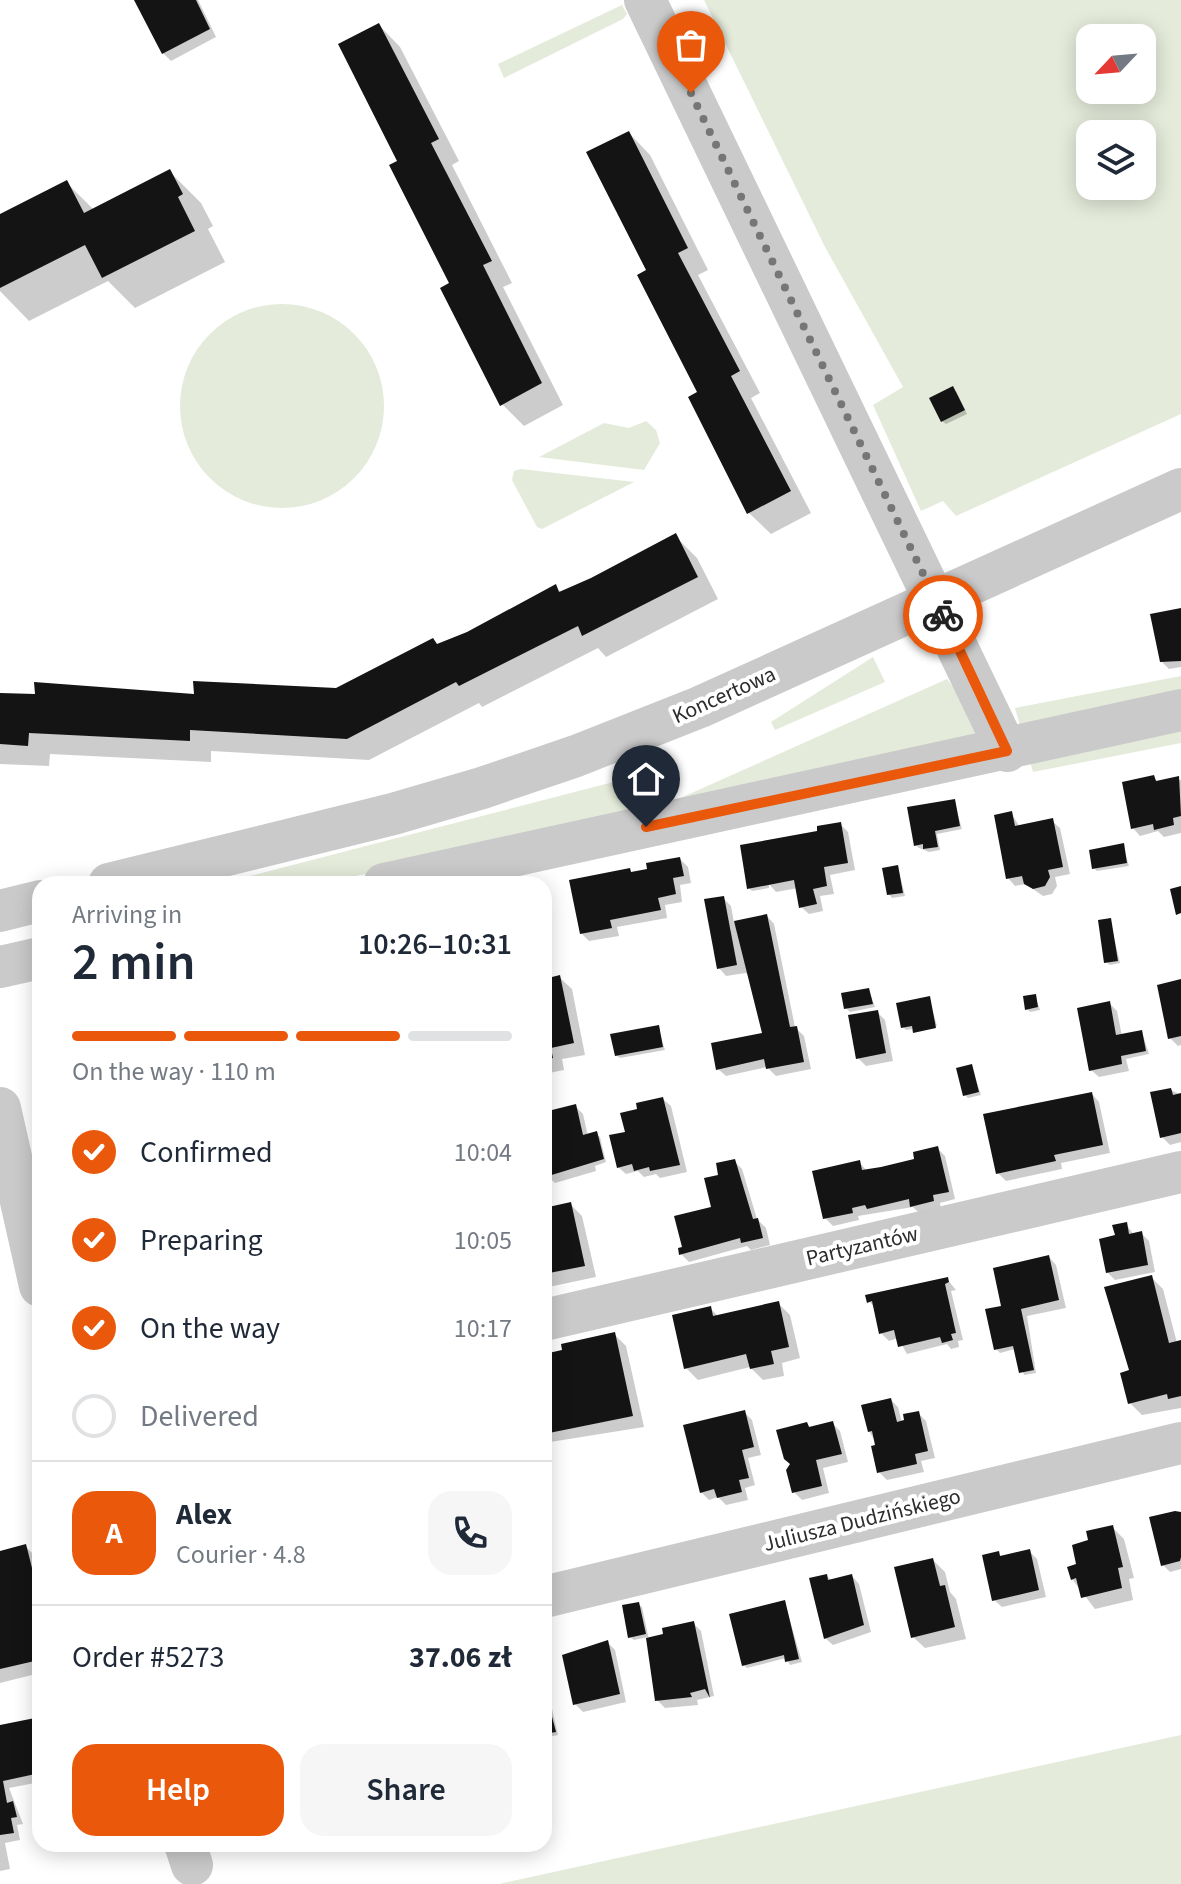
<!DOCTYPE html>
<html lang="en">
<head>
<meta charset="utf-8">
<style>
	body { margin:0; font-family:"Source Sans 3",sans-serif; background:#f6f6f7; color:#1f2937; height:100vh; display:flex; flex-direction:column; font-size:30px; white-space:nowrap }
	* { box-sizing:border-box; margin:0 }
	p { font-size:26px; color:#747a83 }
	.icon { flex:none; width:44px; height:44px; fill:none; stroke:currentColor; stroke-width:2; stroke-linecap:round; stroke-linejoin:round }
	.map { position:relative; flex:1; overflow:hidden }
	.side { position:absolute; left:32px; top:876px; width:520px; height:976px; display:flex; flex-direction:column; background:#fff; border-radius:24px; box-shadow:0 4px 20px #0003 }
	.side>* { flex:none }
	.needle { width:52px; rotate:244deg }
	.controls { position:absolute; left:1076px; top:24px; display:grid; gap:16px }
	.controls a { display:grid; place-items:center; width:80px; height:80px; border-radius:16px; background:#fff; box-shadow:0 4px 20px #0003; font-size:40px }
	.pin { position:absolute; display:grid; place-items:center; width:68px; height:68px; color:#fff; margin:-82px -34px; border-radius:50% 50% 50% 0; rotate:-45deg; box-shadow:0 0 8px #0007 }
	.pin .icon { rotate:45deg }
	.courier { position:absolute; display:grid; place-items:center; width:80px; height:80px; margin:-40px; border:6px solid #ea580c; border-radius:50%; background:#fff; color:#222; box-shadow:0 2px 10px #0007 }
	.headline em { font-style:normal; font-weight:600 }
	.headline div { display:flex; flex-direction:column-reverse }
	.headline { display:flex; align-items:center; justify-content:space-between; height:136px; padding:0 40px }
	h1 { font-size:52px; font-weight:600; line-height:60px }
	.bar { display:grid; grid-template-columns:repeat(4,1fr); gap:12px 8px; align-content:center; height:96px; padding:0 40px }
	.bar i { height:10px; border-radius:6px; background:#e0e1e3 }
	.bar .on { background:#ea580c }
	.bar p { grid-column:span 4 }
	.line { display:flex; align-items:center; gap:20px; padding:0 40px; border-top:2px solid #e0e1e3 }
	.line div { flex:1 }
	.round { display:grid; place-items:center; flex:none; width:84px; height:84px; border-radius:24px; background:#f6f6f7 }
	ol { padding:0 40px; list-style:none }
	li { display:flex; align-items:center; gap:24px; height:88px }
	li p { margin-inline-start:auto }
	li .icon { padding:8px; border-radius:50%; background:#ea580c; color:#fff; stroke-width:4 }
	li:last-child { color:#747a83 }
	li i { width:44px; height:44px; border:4px solid #e0e1e3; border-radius:50% }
	.action { display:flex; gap:16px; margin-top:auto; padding:16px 40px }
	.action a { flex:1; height:92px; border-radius:24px; background:#ea580c; color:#fff; font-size:32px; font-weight:600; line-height:92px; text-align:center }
	.action a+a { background:#f6f6f7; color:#1f2937 }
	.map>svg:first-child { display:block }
</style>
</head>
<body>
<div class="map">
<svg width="1181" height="1884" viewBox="0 0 1181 1884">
	<rect width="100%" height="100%" fill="#fff"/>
	<g fill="#e4ebda" fill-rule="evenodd">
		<path d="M 704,0 L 1181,0 L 1181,414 L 956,516 L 943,501 L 921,511 L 873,405 L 903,387 L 825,247 ZM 1090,38 L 1142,38 L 1142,90 L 1090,90 ZM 1090,134 L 1142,134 L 1142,186 L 1090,186 Z"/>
		<path d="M 622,5 L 627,14 L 623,19 L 504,78 L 498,64 Z"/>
		<circle cx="282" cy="406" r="102"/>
		<path d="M 646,421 L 656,430 L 660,443 L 644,470 L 539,457 L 604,423 L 629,428 Z"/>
		<path d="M 521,469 L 634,482 L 542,529 L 537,527 L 512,480 L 514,471 Z"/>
		<path d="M 873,657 L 885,682 L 775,730 L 771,722 Z"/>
		<path d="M 1181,676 L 1181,743 L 1033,772 L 1015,708 Z"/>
		<path d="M 947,679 L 983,724 L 989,740 L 676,800 Z"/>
		<path d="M 652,772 L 666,811 L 317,884 L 219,884 Z"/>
		<path d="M 1181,1735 L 1181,1884 L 499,1884 Z"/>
	</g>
	<g fill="#0003">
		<path d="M 136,0 L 198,0 L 216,37 L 171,61 L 163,53 Z"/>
		<path d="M 379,25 L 400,47 L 459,161 L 452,165 L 512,283 L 503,287 L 563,405 L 524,426 L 502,404 L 400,162 Z"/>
		<path d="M 629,133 L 650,155 L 708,270 L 698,275 L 760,393 L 751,398 L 811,513 L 771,534 L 749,513 L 648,271 Z"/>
		<path d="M 169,171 L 201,203 L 213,226 L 208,229 L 225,262 L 135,308 L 108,281 L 29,321 L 0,291 L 0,216 L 66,182 L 94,210 Z"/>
		<path d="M 956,391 L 967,414 L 946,424 L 942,421 Z"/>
		<path d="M 675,536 L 697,558 L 718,599 L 606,657 L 598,648 L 482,707 L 479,703 L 369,760 L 211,751 L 211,762 L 50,754 L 49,766 L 0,764 L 0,694 L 197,696 L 337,690 L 468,633 L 555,586 L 562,593 Z"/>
		<path d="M 1181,610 L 1181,667 L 1169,669 L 1161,661 Z"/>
		<path d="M 1153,777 L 1158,782 L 1181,780 L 1181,833 L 1164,837 L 1158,831 L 1140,836 L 1133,828 Z"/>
		<path d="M 954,801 L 962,829 L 937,834 L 940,850 L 929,852 L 919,848 L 916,845 Z"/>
		<path d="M 1011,813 L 1020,827 L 1052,821 L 1060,828 L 1070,874 L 1055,877 L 1057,886 L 1052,894 L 1043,896 L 1026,884 L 1015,886 L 1008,878 Z"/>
		<path d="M 840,824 L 848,832 L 855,870 L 830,875 L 834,894 L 820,896 L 823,911 L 809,914 L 801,907 L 798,888 L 776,892 L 769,884 L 769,888 L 752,891 L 749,888 L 820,833 Z"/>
		<path d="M 1123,846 L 1129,866 L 1097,871 L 1094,868 Z"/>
		<path d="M 680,859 L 688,867 L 691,883 L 680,885 L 682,902 L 665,905 L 667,918 L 617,927 L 619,936 L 589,941 L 581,933 L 629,870 L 632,873 L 649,870 Z"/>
		<path d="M 898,867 L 905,896 L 892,898 L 889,894 Z"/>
		<path d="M 723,898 L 731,906 L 734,923 L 767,916 L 774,924 L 795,1027 L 804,1036 L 811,1069 L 776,1076 L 767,1067 L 726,1076 L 718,1069 L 764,1034 L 753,980 L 746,973 L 726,976 L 719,968 Z"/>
		<path d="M 1110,920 L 1120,963 L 1110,965 L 1106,962 Z"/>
		<path d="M 560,978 L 572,989 L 585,1055 L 562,1059 L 564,1070 L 544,1074 L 544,981 Z"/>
		<path d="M 1181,981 L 1181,1045 L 1178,1046 L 1170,1038 Z"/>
		<path d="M 869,990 L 875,1007 L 850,1012 L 846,1008 Z"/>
		<path d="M 1035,996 L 1040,1010 L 1030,1012 L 1027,1009 Z"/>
		<path d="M 929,998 L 937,1026 L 906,1030 L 903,1027 Z"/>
		<path d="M 1109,1003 L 1117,1011 L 1122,1036 L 1142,1032 L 1149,1054 L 1126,1059 L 1129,1071 L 1099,1077 L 1091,1070 Z"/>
		<path d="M 877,1012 L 885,1020 L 893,1061 L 866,1066 L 858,1058 Z"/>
		<path d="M 658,1027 L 665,1050 L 620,1058 L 616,1055 Z"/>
		<path d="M 972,1067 L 981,1095 L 968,1098 L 965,1095 Z"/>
		<path d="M 1171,1090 L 1181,1095 L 1181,1142 L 1170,1145 L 1162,1137 Z"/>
		<path d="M 1092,1094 L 1099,1102 L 1110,1153 L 1061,1163 L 1062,1169 L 1006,1181 L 998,1173 Z"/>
		<path d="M 663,1099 L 671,1106 L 687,1172 L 660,1178 L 656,1174 L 644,1177 L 638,1171 L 626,1174 L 618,1167 L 627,1133 L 640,1110 Z"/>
		<path d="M 576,1107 L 583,1114 L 588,1136 L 596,1134 L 600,1137 L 606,1162 L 595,1166 L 596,1171 L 555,1183 L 547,1176 L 544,1162 L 544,1114 Z"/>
		<path d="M 937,1148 L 945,1156 L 955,1199 L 940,1203 L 941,1209 L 920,1214 L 913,1207 L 858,1216 L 859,1220 L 833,1226 L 825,1218 L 859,1162 L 867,1171 L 917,1160 Z"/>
		<path d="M 734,1161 L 742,1169 L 757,1219 L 766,1228 L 770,1245 L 751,1250 L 747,1246 L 689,1262 L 681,1254 L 714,1208 L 721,1176 Z"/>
		<path d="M 570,1204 L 582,1216 L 596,1277 L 544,1288 L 544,1210 Z"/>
		<path d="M 1126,1224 L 1134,1235 L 1141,1233 L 1149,1241 L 1155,1272 L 1115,1280 L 1107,1272 L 1117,1237 Z"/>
		<path d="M 1049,1257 L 1056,1265 L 1066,1308 L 1027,1316 L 1036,1373 L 1024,1375 L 1015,1349 L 1000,1353 L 996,1349 Z"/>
		<path d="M 1151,1277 L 1163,1289 L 1177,1343 L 1181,1342 L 1181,1408 L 1142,1415 L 1130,1403 L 1131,1372 Z"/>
		<path d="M 947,1279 L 956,1290 L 951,1291 L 963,1340 L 958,1341 L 959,1347 L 951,1349 L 947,1344 L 907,1354 L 898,1338 L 889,1341 L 881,1333 L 875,1308 L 869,1301 Z"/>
		<path d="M 778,1303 L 790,1315 L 800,1358 L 782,1363 L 784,1376 L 763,1380 L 750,1367 L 698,1380 L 686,1368 L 710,1308 L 719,1317 Z"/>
		<path d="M 614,1334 L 626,1346 L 644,1427 L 544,1443 L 544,1356 Z"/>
		<path d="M 891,1400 L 898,1407 L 902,1423 L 918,1413 L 926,1421 L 935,1458 L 921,1461 L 924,1472 L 887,1480 L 879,1472 L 878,1446 L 869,1431 Z"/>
		<path d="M 744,1412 L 752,1420 L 761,1455 L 748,1458 L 755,1485 L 745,1488 L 748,1500 L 726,1505 L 718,1497 L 709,1500 L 701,1492 Z"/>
		<path d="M 807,1424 L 811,1428 L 833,1424 L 840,1431 L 848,1462 L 823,1468 L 829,1493 L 802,1500 L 794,1492 Z"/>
		<path d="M 1181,1514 L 1181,1569 L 1170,1572 L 1163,1565 Z"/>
		<path d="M 1112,1527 L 1124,1539 L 1134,1578 L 1129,1579 L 1133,1600 L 1095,1609 L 1072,1579 L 1091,1542 Z"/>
		<path d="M 26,1547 L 37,1558 L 40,1569 L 40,1673 L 0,1683 L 0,1553 Z"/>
		<path d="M 1029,1551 L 1037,1559 L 1046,1597 L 1002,1607 L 994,1600 L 998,1553 L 1002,1557 Z"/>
		<path d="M 933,1560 L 945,1572 L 950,1592 L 956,1599 L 966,1639 L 925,1648 L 913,1637 Z"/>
		<path d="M 827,1576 L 832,1581 L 852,1576 L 859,1584 L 871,1632 L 833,1645 L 825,1638 Z"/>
		<path d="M 785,1603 L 802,1662 L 790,1665 L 786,1658 L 747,1668 L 744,1665 Z"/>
		<path d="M 638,1604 L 642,1607 L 649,1640 L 693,1623 L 701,1631 L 714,1696 L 697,1700 L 698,1705 L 665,1708 L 657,1700 L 648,1637 L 634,1640 L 630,1637 Z"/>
		<path d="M 607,1642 L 615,1650 L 626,1702 L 583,1712 L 575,1704 Z"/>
		<path d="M 544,1674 L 558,1735 L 544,1738 Z"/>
		<path d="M 35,1720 L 40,1726 L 40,1782 L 9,1788 L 23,1824 L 17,1825 L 20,1840 L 5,1843 L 10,1869 L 0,1871 L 0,1728 Z"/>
	</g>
	<g fill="#141414">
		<path d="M 134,0 L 196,0 L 210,29 L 162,54 Z"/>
		<path d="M 379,23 L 439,139 L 431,143 L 492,261 L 483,265 L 542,383 L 500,406 L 440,288 L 449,283 L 389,165 L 397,161 L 338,44 Z"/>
		<path d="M 629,131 L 688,248 L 678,253 L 740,371 L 731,376 L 791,491 L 747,514 L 688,397 L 697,392 L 637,275 L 646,270 L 586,152 Z"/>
		<path d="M 170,169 L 183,194 L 178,197 L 195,231 L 102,278 L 85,245 L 0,288 L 0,214 L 67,180 L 84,213 Z"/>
		<path d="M 953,386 L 965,410 L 941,422 L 929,398 Z"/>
		<path d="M 676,533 L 698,577 L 582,636 L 578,626 L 459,686 L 456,682 L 347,739 L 190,730 L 190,741 L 29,733 L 28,746 L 0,744 L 0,693 L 35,694 L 34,682 L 194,694 L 193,681 L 336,688 L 433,638 L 437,644 L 467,632 L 556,584 L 559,592 L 591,578 Z"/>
		<path d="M 1181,608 L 1181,661 L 1160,662 L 1150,614 Z"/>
		<path d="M 1154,775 L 1156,781 L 1179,776 L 1181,816 L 1173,818 L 1174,825 L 1154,830 L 1153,824 L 1131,829 L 1122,782 Z"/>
		<path d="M 955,799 L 960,826 L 935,831 L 938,847 L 923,849 L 923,844 L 914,846 L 907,807 Z"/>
		<path d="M 1012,811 L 1015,826 L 1053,818 L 1063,867 L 1048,870 L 1050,877 L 1045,886 L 1033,889 L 1024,884 L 1022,876 L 1006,879 L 994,815 Z"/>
		<path d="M 841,822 L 848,863 L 824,867 L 827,886 L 813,889 L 817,904 L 799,908 L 794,880 L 747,889 L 740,845 L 817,831 L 817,826 Z"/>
		<path d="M 1124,843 L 1127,863 L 1092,869 L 1089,850 Z"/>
		<path d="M 680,857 L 684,876 L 673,878 L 676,894 L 658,898 L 661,910 L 610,920 L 612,928 L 580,934 L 569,880 L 630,868 L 631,872 L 647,869 L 646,863 Z"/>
		<path d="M 898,865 L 903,893 L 887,895 L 882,868 Z"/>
		<path d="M 1181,886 L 1181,913 L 1176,915 L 1170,889 Z"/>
		<path d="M 724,896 L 737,965 L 717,969 L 704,899 Z"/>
		<path d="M 767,914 L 790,1027 L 797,1026 L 804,1062 L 766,1069 L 764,1059 L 716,1070 L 711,1043 L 762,1033 L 734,921 Z"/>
		<path d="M 1111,918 L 1118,961 L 1104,963 L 1098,920 Z"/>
		<path d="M 560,975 L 574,1043 L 551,1048 L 553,1058 L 544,1060 L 544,979 Z"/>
		<path d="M 1181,979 L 1181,1036 L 1168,1039 L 1157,985 Z"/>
		<path d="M 869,988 L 873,1004 L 844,1009 L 841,993 Z"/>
		<path d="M 1036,994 L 1038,1007 L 1025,1010 L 1023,996 Z"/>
		<path d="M 930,996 L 936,1028 L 913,1033 L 912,1026 L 901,1028 L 896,1003 Z"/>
		<path d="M 1110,1001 L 1116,1035 L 1142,1030 L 1146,1051 L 1121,1056 L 1122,1064 L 1089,1071 L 1077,1008 Z"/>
		<path d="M 878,1010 L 886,1053 L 856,1059 L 848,1015 Z"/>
		<path d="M 659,1025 L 663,1047 L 615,1056 L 610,1034 Z"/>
		<path d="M 972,1064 L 979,1092 L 963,1096 L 956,1068 Z"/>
		<path d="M 1171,1088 L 1173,1095 L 1181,1093 L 1181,1133 L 1160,1138 L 1150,1092 Z"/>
		<path d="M 1092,1092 L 1103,1145 L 1054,1155 L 1056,1161 L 996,1174 L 983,1114 Z"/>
		<path d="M 663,1097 L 680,1165 L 650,1171 L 649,1167 L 634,1171 L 632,1164 L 617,1168 L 609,1135 L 625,1132 L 620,1113 L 637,1109 L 636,1103 Z"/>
		<path d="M 576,1104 L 583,1135 L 597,1131 L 604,1159 L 545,1177 L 544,1112 Z"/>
		<path d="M 938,1146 L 949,1192 L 933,1195 L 934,1201 L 910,1207 L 909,1199 L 867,1209 L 865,1205 L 852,1208 L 853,1213 L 823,1219 L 812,1171 L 860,1160 L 862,1170 L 881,1167 L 914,1159 L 913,1152 Z"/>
		<path d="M 735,1159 L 753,1219 L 758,1218 L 763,1238 L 741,1243 L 740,1238 L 679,1255 L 678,1248 L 682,1247 L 674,1216 L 711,1207 L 704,1178 L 718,1175 L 716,1163 Z"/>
		<path d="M 571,1202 L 585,1266 L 544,1274 L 544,1208 Z"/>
		<path d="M 1127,1222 L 1129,1234 L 1142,1231 L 1148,1265 L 1106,1273 L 1099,1239 L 1115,1235 L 1112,1225 Z"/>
		<path d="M 1049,1255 L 1059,1300 L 1021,1309 L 1034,1370 L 1019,1373 L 1013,1346 L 994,1350 L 985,1309 L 1001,1306 L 993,1268 Z"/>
		<path d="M 1152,1275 L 1169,1343 L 1181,1340 L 1181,1396 L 1168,1399 L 1167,1394 L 1128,1404 L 1120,1373 L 1129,1370 L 1104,1287 Z"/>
		<path d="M 948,1277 L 949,1282 L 945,1284 L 956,1333 L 951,1334 L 953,1340 L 942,1343 L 940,1337 L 898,1347 L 894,1330 L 879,1334 L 872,1301 L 867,1303 L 865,1295 Z"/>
		<path d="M 779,1301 L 789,1347 L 771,1351 L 774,1364 L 750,1369 L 746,1354 L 684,1369 L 672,1315 L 711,1306 L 713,1316 Z"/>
		<path d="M 615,1332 L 633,1416 L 544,1434 L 544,1354 L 562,1350 L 561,1344 Z"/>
		<path d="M 891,1398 L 897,1422 L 904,1420 L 903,1414 L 919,1411 L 928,1451 L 915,1454 L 917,1464 L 877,1473 L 871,1446 L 875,1445 L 872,1431 L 868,1432 L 861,1405 Z"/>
		<path d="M 745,1410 L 754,1447 L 742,1450 L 749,1478 L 739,1480 L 742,1492 L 717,1498 L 714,1489 L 700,1493 L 683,1425 Z"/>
		<path d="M 833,1421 L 842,1454 L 816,1460 L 822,1486 L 792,1493 L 786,1470 L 790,1464 L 784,1459 L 776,1430 L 807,1422 L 809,1427 Z"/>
		<path d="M 1175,1511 L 1181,1512 L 1181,1557 L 1180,1561 L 1161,1566 L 1149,1517 Z"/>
		<path d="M 1113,1525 L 1123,1567 L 1118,1568 L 1122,1588 L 1081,1598 L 1076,1578 L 1071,1580 L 1067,1567 L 1076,1564 L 1072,1545 L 1088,1540 L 1086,1531 Z"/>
		<path d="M 26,1544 L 34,1576 L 40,1574 L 40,1605 L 36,1606 L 40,1628 L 32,1630 L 39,1660 L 0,1669 L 0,1551 Z"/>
		<path d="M 1030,1549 L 1039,1590 L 992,1601 L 982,1555 L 999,1551 L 1000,1556 Z"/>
		<path d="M 933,1558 L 940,1586 L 945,1585 L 955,1627 L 911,1638 L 894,1567 Z"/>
		<path d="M 827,1574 L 828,1580 L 852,1574 L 864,1625 L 824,1639 L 809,1578 Z"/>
		<path d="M 785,1600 L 799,1659 L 785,1662 L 784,1655 L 742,1666 L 729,1614 Z"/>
		<path d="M 639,1602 L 646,1634 L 628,1638 L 622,1605 Z"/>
		<path d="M 694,1621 L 710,1698 L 705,1689 L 690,1693 L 692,1697 L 655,1701 L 646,1638 L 663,1634 L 662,1628 Z"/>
		<path d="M 608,1640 L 620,1694 L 573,1705 L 562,1655 Z"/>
		<path d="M 544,1686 L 556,1732 L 544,1734 Z"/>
		<path d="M 35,1718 L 40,1773 L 3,1781 L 7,1803 L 13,1801 L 17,1817 L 11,1818 L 14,1833 L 0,1835 L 0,1725 Z"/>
	</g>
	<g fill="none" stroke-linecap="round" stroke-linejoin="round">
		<g stroke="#cacaca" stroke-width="42">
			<path d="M 645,0 L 1007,751"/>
			<path d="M 109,884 L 393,814 L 482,788 L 576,756 L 700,707 L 1181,489"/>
			<path d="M 384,884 L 1181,710"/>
			<path d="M 0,911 L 40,901"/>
			<path d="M 0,967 L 40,958"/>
			<path d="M 0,1108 L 40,1286"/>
			<path d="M 544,1320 L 1181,1172"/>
			<path d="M 544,1597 L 1181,1443"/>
			<path d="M 185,1844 L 192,1865"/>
		</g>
	</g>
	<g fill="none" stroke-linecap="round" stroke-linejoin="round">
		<path stroke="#767676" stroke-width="8" stroke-dasharray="0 14.4" d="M 691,93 L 943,615"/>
		<path stroke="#ea580c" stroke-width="10" d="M 646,827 L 1007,751 L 943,615"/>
	</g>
	<g text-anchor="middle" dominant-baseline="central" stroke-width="8" stroke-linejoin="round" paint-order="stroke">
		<g font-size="22" fill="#2d2d2d" stroke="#fff">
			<text transform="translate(724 695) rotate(-24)">Koncertowa</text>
			<text transform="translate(862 1246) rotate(-13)">Partyzantów</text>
			<text transform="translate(862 1520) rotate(-14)">Juliusza Dudzińskiego</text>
		</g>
	</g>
</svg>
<div class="controls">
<a><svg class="needle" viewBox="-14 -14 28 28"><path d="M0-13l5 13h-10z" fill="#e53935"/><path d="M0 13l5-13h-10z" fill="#747a83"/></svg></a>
<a><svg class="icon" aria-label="layers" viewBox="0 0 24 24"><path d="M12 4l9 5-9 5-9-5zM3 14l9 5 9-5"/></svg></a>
</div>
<div class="pin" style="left:691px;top:93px;background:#ea580c"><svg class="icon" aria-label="bag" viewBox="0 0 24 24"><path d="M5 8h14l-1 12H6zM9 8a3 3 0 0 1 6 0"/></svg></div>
<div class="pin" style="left:646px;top:827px;background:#1f2937"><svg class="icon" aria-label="home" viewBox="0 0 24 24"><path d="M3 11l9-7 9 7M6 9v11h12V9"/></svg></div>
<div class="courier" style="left:943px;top:615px"><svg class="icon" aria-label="bike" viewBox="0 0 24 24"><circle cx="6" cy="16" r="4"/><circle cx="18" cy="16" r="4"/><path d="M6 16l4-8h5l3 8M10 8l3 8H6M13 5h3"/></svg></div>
<section class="side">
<div class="headline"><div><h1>2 min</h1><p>Arriving in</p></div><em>10:26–10:31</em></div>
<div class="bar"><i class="on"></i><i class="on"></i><i class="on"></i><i></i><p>On the way · 110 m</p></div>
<ol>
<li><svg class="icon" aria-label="check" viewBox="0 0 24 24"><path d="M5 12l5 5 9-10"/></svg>Confirmed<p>10:04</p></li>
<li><svg class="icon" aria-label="check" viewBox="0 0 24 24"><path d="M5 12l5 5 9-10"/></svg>Preparing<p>10:05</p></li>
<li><svg class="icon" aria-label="check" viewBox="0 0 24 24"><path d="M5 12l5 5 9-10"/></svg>On the way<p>10:17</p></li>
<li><i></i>Delivered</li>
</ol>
<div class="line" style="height:144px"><b class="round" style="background:#ea580c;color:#fff">A</b><div><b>Alex</b><p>Courier · 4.8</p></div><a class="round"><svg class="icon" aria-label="phone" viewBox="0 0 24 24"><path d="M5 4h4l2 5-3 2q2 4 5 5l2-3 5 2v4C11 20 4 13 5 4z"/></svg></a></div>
<div class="line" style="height:104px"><div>Order #5273</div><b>37.06 zł</b></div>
<div class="action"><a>Help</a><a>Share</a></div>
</section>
</div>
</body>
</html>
